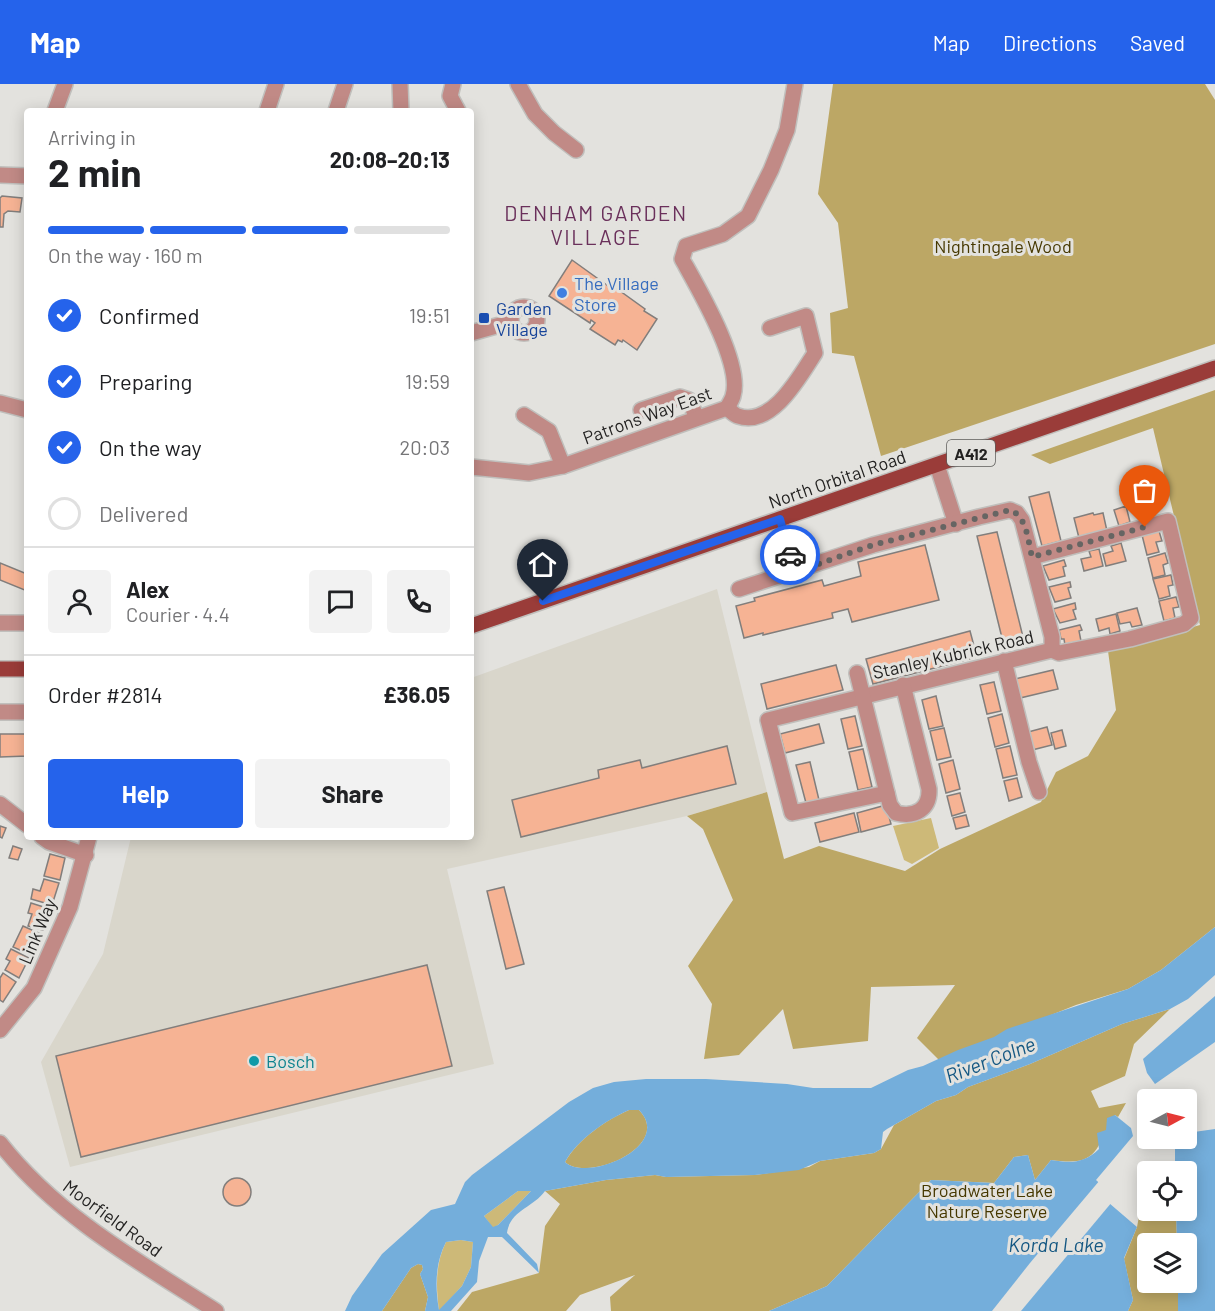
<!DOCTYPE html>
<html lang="en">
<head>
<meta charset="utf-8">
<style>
	body { margin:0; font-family:Barlow,sans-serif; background:#f2f2f2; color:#202124; height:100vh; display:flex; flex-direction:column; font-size:22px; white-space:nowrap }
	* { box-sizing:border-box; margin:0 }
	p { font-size:20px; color:#757577 }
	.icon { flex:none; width:33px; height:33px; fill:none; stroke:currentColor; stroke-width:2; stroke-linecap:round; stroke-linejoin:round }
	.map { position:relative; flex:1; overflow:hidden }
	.sheet { position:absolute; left:24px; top:24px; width:450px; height:732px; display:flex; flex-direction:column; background:#fff; border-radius:6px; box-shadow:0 3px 15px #0003 }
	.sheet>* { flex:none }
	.needle { width:39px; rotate:83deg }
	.buttons { position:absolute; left:1137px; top:1005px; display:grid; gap:12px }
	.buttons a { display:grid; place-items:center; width:60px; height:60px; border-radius:6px; background:#fff; box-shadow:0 3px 15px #0003; font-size:30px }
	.pin { position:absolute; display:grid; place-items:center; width:51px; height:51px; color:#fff; margin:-62px -26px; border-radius:50% 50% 50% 0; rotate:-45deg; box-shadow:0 0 6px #0007 }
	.pin .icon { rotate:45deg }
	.courier { position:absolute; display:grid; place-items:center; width:60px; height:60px; margin:-30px; border:4px solid #2563eb; border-radius:50%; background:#fff; color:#222; box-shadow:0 2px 8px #0007 }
	.headline em { font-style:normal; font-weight:700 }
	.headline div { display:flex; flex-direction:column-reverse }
	.headline { display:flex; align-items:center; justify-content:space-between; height:102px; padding:0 24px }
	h1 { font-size:39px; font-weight:700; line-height:45px }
	.bar { display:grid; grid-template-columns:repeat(4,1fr); gap:9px 6px; align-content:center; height:72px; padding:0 24px }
	.bar i { height:8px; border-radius:4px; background:#e0e0e0 }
	.bar .selected { background:#2563eb }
	.bar p { grid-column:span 4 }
	.line { display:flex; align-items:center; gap:15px; padding:0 24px; border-top:2px solid #e0e0e0 }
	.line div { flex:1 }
	.round { display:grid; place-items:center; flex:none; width:63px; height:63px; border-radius:6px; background:#f2f2f2 }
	ol { padding:0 24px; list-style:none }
	li { display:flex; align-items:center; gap:18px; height:66px }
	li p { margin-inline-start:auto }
	li .icon { padding:6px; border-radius:50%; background:#2563eb; color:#fff; stroke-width:4 }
	li:last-child { color:#757577 }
	li i { width:33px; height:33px; border:3px solid #e0e0e0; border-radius:50% }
	.cta { display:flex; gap:12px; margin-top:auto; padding:12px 24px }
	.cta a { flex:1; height:69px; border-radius:6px; background:#2563eb; color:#fff; font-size:24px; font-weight:700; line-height:69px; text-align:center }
	.cta a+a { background:#f2f2f2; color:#202124 }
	header { display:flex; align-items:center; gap:36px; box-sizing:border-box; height:84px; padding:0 30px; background:#2563eb; color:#fff }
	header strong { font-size:28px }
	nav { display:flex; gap:33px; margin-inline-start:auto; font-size:21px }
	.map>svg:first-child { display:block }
</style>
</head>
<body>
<header>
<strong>Map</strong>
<nav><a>Map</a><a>Directions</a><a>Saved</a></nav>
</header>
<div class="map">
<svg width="1215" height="1227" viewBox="0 0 1215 1227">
	<rect width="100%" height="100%" fill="#e3e2de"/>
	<path fill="#d9d6cb" d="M 717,505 L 767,708 L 687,732 L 447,785 L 494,980 L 70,1083 L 41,978 L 103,870 L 131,753 L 471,753 L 471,594 Z"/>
	<g fill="#cdb978">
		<path d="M 931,734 L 939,764 L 912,780 L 904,776 L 893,742 Z"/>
		<path d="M 532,1106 L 498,1141 L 493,1144 L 484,1132 L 518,1107 Z"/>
		<path d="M 461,1156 L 473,1158 L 471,1183 L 462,1202 L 439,1227 C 436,1203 435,1180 446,1158 Z"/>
	</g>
	<g fill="#bca765">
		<path d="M 833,0 L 1205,0 L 1215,16 L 1215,260 L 881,372 L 854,272 L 832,269 L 830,229 L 848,224 L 838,139 L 818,110 Z"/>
		<path d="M 1215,306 L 1215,843 L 1161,886 L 1128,905 L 1076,921 L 939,976 L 917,954 L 955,901 L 871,903 L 868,957 L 793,965 L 783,925 L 739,971 L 704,975 L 712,920 L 688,882 L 733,816 L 703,745 L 687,732 L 767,708 L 784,775 L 819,762 L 905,787 L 940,765 L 1041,718 L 1056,688 L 1088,672 L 1116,626 L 1108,567 L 1200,541 L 1153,344 L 1050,380 L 1031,371 Z"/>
		<path d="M 1170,925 L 1134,960 L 1125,992 L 1091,1007 L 1099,1024 L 1126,1019 L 1118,1033 L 1115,1031 C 1094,1065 1100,1083 1051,1076 L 1035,1096 L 1028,1071 L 1014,1073 L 994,1099 L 931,1096 L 827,1202 L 769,1227 L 611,1227 L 610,1213 L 635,1191 L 580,1211 L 566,1227 L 457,1227 L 472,1208 L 539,1189 L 545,1142 L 560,1120 L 545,1107 L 606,1096 L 655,1091 L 666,1093 L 755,1091 L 809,1083 L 820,1077 L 874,1069 L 881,1065 L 894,1041 L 936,1017 L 956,1011 L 968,1003 L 1030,980 L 1122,940 Z"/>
		<path d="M 629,1026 L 639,1026 C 674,1062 587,1099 565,1078 C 578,1055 606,1036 629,1026 Z"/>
		<path d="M 1141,1122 L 1150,1137 L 1163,1127 L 1176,1127 L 1177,1159 L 1148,1160 L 1148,1198 L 1178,1199 L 1178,1227 L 1128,1227 L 1133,1216 L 1124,1175 L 1137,1143 Z"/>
		<path d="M 418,1180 L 422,1181 L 423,1185 L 420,1190 L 428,1213 L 425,1227 L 382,1227 L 411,1184 Z"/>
	</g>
	<g fill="#74aedb" fill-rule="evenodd">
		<path d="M 1215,843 L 1215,891 L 1188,915 L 1170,925 L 1122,940 L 1030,980 L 968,1003 L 956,1011 L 936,1017 L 887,1045 L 883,1048 L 881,1065 L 874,1069 L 820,1077 L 799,1086 L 755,1091 L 666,1093 L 655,1091 L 606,1096 L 545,1107 C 533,1124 510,1126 507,1149 L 537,1180 L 539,1189 L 502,1153 L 488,1153 L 479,1177 L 477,1198 L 451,1227 L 425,1227 L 428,1213 L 420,1190 L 423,1185 L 422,1181 L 418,1180 L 411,1184 L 382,1227 L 345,1227 L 352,1212 L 382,1170 L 431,1126 L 455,1120 L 465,1098 L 472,1091 L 569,1018 L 593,1004 L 614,998 L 646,995 L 706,995 L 787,1000 L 813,1004 L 871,1004 L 908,986 L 923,982 L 958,966 L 994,953 L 1007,945 L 1128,905 L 1161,886 ZM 629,1026 L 639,1026 C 674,1062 587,1099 565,1078 C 577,1056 606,1036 629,1026 ZM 518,1107 L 531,1107 L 498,1141 L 493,1143 L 484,1132 ZM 461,1156 L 473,1158 L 471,1183 L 462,1202 L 439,1226 C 435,1203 435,1179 446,1158 Z"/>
		<path d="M 1215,912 L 1215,958 L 1155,1000 L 1147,989 L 1143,975 Z"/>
		<path d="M 1115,1031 L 1131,1044 L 1133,1052 L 1096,1096 L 1108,1107 L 1109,1119 L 1137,1143 L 1124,1174 L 1133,1216 L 1128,1227 L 769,1227 L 827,1202 L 931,1096 L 994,1099 L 1014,1073 L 1028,1071 L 1035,1096 L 1051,1076 C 1071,1079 1083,1080 1099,1065 L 1097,1049 L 1106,1046 L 1107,1034 Z"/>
		<path d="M 1215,1045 L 1215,1227 L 1178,1227 L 1178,1199 L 1186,1198 L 1186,1160 L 1177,1159 L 1176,1127 L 1186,1126 L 1186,1088 L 1175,1087 L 1175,1060 L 1179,1055 L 1186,1054 L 1187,1049 Z"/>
	</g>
	<path fill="#e3e2de" d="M 1100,1096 L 1111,1106 L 1112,1118 L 1021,1227 L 992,1227 L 1030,1179 Z"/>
	<g fill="#f6b394" stroke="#827e7c" stroke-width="1.5">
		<path d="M 2,112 L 22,114 L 20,128 L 8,127 L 4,130 L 3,143 L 0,143 L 0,114 Z"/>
		<path d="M 572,176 L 611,204 L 613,202 L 645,225 L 644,227 L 657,235 L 637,266 L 623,256 L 622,258 L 618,256 L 615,261 L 590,245 L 595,239 L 591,236 L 590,239 L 549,212 Z"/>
		<path d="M 1049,408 L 1061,457 L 1042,462 L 1029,413 Z"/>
		<path d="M 1126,422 L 1130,438 L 1119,442 L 1114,426 Z"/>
		<path d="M 1093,429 L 1094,431 L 1103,429 L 1107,447 L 1079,454 L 1074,434 Z"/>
		<path d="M 1159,447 L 1162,457 L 1156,458 L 1159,468 L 1147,471 L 1142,451 Z"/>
		<path d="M 997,448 L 1023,553 L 1003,558 L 977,452 Z"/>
		<path d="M 1121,459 L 1126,477 L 1106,482 L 1103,470 L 1113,467 L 1111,462 Z"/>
		<path d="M 925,461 L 939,516 L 852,538 L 848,525 L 832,529 L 833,534 L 763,551 L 763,549 L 744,554 L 736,522 L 755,517 L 754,514 L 822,496 L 824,502 L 861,492 L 858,478 Z"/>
		<path d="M 1099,465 L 1103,482 L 1084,487 L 1081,475 L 1091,473 L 1089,467 Z"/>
		<path d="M 1165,469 L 1168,479 L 1163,481 L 1165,491 L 1153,494 L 1148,474 Z"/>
		<path d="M 1064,476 L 1066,482 L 1063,483 L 1065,492 L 1049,496 L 1043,482 Z"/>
		<path d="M 0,479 L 27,490 L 27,507 L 0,496 Z"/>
		<path d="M 1171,491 L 1173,501 L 1168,502 L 1170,512 L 1159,515 L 1153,495 Z"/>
		<path d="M 1070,498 L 1071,503 L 1068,504 L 1071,514 L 1055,518 L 1049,503 Z"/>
		<path d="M 1176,513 L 1179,523 L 1173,524 L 1175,534 L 1164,537 L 1159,517 Z"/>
		<path d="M 1075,519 L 1076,525 L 1073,526 L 1076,535 L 1060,539 L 1053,525 Z"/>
		<path d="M 1137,524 L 1142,541 L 1132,543 L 1130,538 L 1120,540 L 1117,529 Z"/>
		<path d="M 1116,530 L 1120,547 L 1110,550 L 1109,544 L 1099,547 L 1096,535 Z"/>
		<path d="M 1080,541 L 1082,546 L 1079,547 L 1081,557 L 1065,561 L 1064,555 L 1061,555 L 1059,546 Z"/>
		<path d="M 970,547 L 977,573 L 873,600 L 866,575 Z"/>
		<path d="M 836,581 L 843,606 L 767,625 L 761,600 Z"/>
		<path d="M 1053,586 L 1058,605 L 1020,614 L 1015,595 Z"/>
		<path d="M 994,598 L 1001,627 L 987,630 L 980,601 Z"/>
		<path d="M 936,612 L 943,642 L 929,645 L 922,616 Z"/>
		<path d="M 1002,630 L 1009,659 L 995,663 L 988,634 Z"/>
		<path d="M 855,632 L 862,662 L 848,665 L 841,635 Z"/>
		<path d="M 819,640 L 824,659 L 785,669 L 780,650 Z"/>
		<path d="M 1047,643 L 1052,661 L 1032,666 L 1028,648 Z"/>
		<path d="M 944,644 L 951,673 L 937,676 L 930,647 Z"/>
		<path d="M 1062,646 L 1066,662 L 1055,665 L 1051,649 Z"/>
		<path d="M 0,650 L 27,650 L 27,672 L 0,673 Z"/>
		<path d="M 727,662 L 736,700 L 521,753 L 512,716 L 599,694 L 598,686 L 640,676 L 642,684 Z"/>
		<path d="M 1010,662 L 1017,691 L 1003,694 L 996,665 Z"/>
		<path d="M 863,665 L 872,703 L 858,706 L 849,668 Z"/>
		<path d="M 953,676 L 960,705 L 946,709 L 939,680 Z"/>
		<path d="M 810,678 L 819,716 L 806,719 L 796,681 Z"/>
		<path d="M 1017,694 L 1022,713 L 1009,717 L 1004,697 Z"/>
		<path d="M 960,709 L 965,728 L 952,732 L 947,712 Z"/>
		<path d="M 886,721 L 891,740 L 861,748 L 857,729 Z"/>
		<path d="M 854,729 L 859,748 L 820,758 L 815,739 Z"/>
		<path d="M 966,731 L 969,742 L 956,745 L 953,734 Z"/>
		<path d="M 0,742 L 6,744 L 2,754 L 0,753 Z"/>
		<path d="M 13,762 L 22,765 L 18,776 L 9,774 Z"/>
		<path d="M 50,770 L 65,774 L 60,796 L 44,792 Z"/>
		<path d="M 44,795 L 59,799 L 52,821 L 31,815 L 33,805 L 40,807 Z"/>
		<path d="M 504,803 L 524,880 L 506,885 L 487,807 Z"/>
		<path d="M 31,819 L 50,825 L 43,846 L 28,842 L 32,830 L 28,829 Z"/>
		<path d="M 23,842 L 41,850 L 31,871 L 13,863 Z"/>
		<path d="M 11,865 L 29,874 L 19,894 L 5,886 L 10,877 L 6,875 Z"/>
		<path d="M 427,881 L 452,982 L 81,1073 L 56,972 Z"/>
		<path d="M 3,889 L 16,898 L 3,918 L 0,916 L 0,894 Z"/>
		<circle cx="237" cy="1108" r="14"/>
	</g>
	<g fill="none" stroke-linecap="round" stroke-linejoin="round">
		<g stroke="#c0bfbc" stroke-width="18">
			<g id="minor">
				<path d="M 400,0 L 401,27"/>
				<path d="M 453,0 L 450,12 L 458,27"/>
				<path d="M 518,0 L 535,30 L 554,49 L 576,66"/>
				<path d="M 55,27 L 65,0"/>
				<path d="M 267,27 L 276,0"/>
				<path d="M 336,27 L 345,0"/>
				<path d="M 0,91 L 27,92"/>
				<circle cx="524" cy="236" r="13"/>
				<path d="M 471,249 L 511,238"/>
				<path d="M 0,319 L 27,326"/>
				<path d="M 727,324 C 730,326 734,331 738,332 C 772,344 800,292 815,269 L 806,232 L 770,244"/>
				<path d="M 641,326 L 680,313 L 689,316 L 697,334"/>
				<path d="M 524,331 L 549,347 L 563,382"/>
				<path d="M 937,381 L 956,440"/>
				<path d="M 471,383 L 529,389 L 563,382 L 727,324 C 729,320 732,316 733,312 C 743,280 698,204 682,175 L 686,162 L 723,150 L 748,132 L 771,86 L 787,46 L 795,0"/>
				<path d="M 780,435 L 795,488"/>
				<path d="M 1032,473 L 1168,437 L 1191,534 L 1184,540 L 1130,555 L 1059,569 L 1052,566"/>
				<path d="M 739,505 L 873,461 L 979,433 L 1010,426 L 1017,429 L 1022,436 L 1052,553 L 1052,566 L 768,636 L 792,729 L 887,709"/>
				<path d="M 0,539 L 27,539"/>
				<path d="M 1004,577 L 1029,678 L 1039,708"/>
				<path d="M 857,589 L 890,721 L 896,729 C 915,734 930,725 929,705 L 903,601"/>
				<path d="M 0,628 L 23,628"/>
				<path d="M 0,720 L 27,741"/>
				<path d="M 42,753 L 49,758 L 86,771"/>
				<path d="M 0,946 L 34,904 L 70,823 L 89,753"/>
				<path d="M 0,1059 C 57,1132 139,1178 216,1227"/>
			</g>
		</g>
		<g stroke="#c0bfbc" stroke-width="18">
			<g id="major">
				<path d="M 471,542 L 1215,284"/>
				<path d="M 0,585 L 27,585"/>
			</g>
		</g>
		<use href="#minor" stroke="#c18a86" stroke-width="15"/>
		<use href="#major" stroke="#9a3c39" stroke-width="15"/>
	</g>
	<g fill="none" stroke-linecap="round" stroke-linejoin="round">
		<path stroke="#666563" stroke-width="6" stroke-dasharray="0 10.8" d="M 790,471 L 795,488 L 873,461 L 1010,426 C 1027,432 1028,457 1032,473 L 1145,443"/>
		<path stroke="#2563eb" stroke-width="8" d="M 543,517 L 780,435 L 790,471"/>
	</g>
	<circle fill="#3f7fe0" stroke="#e3e2de" stroke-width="2" cx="562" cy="209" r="6"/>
	<rect fill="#1a4fb4" stroke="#e3e2de" stroke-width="2" x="478" y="228" width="12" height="12" rx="3"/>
	<circle fill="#0f9aa8" stroke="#e3e2de" stroke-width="2" cx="254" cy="977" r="6"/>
	<g text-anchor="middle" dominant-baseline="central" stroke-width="6" stroke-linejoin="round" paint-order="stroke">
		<rect fill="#e3e2de" stroke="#5d5c5a" stroke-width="1.5" x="947" y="356" width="48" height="26" rx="4.5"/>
		<g font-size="16" font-weight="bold" fill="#232221">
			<text x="971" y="369">A412</text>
		</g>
		<g font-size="18" fill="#463800" stroke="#e3e2de">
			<text x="1003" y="162">Nightingale Wood</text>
			<text x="987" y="1106">Broadwater Lake<tspan x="987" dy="21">Nature Reserve</tspan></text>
		</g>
		<g font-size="18" fill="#366cbe" stroke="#e3e2de" text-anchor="start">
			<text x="574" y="199">The Village<tspan x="574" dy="21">Store</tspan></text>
		</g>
		<g font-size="18" fill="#164399" stroke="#e3e2de" text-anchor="start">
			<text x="496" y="224">Garden<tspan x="496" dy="21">Village</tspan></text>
		</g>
		<g font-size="18" fill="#232221" stroke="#e3e2de">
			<text transform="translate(647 331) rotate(-20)">Patrons Way East</text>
			<text transform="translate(837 395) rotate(-19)">North Orbital Road</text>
			<text transform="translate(953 570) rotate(-13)">Stanley Kubrick Road</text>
			<text transform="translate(37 847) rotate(-67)">Link Way</text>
			<text transform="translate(113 1134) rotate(36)">Moorfield Road</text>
		</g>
		<g font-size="18" fill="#0d838f" stroke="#e3e2de" text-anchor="start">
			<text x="266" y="977">Bosch</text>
		</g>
		<g font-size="20" font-style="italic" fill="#145782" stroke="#e3e2de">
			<text transform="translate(990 975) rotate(-21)">River Colne</text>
			<text x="1056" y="1160">Korda Lake</text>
		</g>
		<g font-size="21" letter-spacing="1.5" fill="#6a305b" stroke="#e3e2de">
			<text x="596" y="128">DENHAM GARDEN<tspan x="596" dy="24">VILLAGE</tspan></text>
		</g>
	</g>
</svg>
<div class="buttons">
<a><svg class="needle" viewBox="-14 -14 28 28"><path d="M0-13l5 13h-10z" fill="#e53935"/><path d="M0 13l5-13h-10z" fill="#757577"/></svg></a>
<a><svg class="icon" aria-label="locate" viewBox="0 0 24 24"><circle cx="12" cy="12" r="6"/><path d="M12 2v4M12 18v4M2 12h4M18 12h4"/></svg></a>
<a><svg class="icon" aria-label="layers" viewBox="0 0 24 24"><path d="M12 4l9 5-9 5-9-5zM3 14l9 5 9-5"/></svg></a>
</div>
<div class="pin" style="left:1145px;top:443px;background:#ea580c"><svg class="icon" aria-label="bag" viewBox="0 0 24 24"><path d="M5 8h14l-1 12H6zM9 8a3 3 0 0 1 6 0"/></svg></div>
<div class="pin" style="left:543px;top:517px;background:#1f2937"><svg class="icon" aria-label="home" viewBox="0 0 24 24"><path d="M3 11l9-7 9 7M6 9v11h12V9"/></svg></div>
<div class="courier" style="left:790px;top:471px"><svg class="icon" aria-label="car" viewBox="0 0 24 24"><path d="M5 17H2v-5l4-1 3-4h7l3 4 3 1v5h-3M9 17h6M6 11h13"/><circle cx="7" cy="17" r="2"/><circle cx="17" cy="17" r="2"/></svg></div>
<section class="sheet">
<div class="headline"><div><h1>2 min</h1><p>Arriving in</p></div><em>20:08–20:13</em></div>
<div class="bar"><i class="selected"></i><i class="selected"></i><i class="selected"></i><i></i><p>On the way · 160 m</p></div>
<ol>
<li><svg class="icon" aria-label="check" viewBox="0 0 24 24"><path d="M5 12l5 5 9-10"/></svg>Confirmed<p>19:51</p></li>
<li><svg class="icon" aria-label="check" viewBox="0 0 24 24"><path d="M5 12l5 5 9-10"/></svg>Preparing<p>19:59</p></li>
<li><svg class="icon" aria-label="check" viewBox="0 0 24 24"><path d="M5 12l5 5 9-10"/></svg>On the way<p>20:03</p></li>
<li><i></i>Delivered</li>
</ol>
<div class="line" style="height:108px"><a class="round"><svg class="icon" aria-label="person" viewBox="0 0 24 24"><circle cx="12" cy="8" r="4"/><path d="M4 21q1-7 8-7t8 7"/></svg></a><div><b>Alex</b><p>Courier · 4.4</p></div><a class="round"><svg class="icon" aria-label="chat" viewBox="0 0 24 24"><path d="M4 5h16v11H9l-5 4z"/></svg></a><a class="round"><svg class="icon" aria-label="phone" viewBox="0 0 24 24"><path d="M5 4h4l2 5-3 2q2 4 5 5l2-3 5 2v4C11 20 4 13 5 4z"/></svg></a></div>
<div class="line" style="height:78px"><div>Order #2814</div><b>£36.05</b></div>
<div class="cta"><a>Help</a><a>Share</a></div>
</section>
</div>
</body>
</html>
